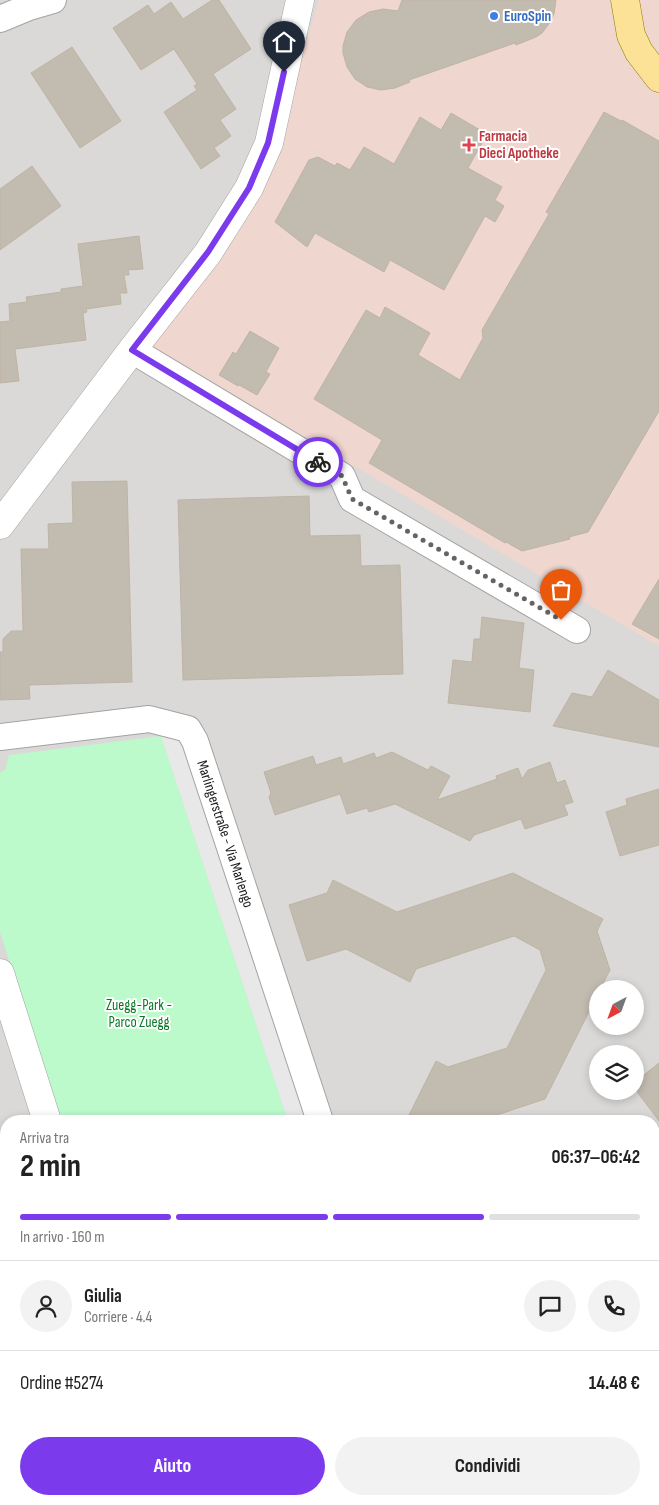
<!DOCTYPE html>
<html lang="it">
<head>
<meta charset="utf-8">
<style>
	body { margin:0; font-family:"Sofia Sans Condensed",sans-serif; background:#f2f2f2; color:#222; height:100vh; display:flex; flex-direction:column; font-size:19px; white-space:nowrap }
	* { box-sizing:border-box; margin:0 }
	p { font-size:16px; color:#767676 }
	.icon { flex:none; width:28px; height:28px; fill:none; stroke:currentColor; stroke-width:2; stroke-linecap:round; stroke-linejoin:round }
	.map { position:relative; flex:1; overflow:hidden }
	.panel { position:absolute; left:0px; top:1115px; width:660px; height:390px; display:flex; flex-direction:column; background:#fff; border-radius:20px 20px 0 0; box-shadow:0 2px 8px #0003 }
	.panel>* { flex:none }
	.needle { width:32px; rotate:221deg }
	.controls { position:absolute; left:589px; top:980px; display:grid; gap:10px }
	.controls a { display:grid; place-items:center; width:55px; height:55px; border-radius:50%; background:#fff; box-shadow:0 2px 8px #0003; font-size:25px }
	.pin { position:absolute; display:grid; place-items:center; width:42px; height:42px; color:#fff; margin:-51px -21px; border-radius:50% 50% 50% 0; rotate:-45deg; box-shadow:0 0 5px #0007 }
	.pin .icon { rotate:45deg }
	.courier { position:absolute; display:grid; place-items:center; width:50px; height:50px; margin:-25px; border:4px solid #7c3aed; border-radius:50%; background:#fff; color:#222; box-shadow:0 1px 6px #0007 }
	.summary em { font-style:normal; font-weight:700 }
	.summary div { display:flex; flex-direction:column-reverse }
	.summary { display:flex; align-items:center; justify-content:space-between; height:85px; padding:0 20px }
	h1 { font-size:32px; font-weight:700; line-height:38px }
	.bar { display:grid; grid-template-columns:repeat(4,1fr); gap:8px 5px; align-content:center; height:60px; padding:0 20px }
	.bar i { height:6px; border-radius:4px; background:#e0e0e0 }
	.bar .current { background:#7c3aed }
	.bar p { grid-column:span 4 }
	.line { display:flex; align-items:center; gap:12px; padding:0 20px; border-top:1px solid #e0e0e0 }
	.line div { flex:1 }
	.round { display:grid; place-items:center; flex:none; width:52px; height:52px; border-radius:26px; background:#f2f2f2 }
	.action { display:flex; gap:10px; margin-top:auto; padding:10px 20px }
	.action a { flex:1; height:58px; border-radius:30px; background:#7c3aed; color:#fff; font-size:20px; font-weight:700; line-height:58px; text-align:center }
	.action a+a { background:#f2f2f2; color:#222 }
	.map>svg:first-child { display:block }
</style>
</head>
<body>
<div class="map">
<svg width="659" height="1505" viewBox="0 0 659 1505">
	<rect width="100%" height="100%" fill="#edebe1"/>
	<path fill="#dad9d8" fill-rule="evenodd" d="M 0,0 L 659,0 L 659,1505 L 0,1505 ZM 598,989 L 635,989 L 635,1026 L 598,1026 ZM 598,1054 L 635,1054 L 635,1091 L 598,1091 ZM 6,1121 L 654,1121 L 654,1499 L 6,1499 Z"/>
	<path fill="#efd6cf" d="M 319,0 L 659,0 L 659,646 L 149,345 L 255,205 L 284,117 Z"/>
	<path fill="#bcf9cb" d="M 161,736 L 288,1121 L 60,1121 L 0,932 L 0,772 L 5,770 L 9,755 Z"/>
	<path fill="#e8e8e8" d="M 176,735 L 182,739 L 310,1121 L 288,1121 L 161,736 Z"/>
	<g fill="#a0c4dc">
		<path d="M 659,1382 L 659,1487 L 654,1489 L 654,1384 Z"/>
		<path d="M 246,1499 L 621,1499 L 600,1505 L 223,1505 Z"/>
	</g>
	<g fill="#c2bbb0" stroke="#bfb4a3">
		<path d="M 212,0 L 219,0 L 251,49 L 213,74 L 236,109 L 220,120 L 231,136 L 214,148 L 220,156 L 201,169 L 164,112 L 197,90 L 194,86 L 197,84 L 174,49 L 141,70 L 113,28 L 148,5 L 154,14 L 171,2 L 183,19 Z"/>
		<path d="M 402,0 L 556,0 L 554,14 L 551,21 L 542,33 L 536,37 L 516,45 L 515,43 L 409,80 L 410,82 L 395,88 L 381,90 L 367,87 L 355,79 L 347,67 L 343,53 L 343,46 L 347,32 L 356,20 L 369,12 L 383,9 L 398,11 Z"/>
		<path d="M 72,47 L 121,121 L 80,148 L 31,73 Z"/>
		<path d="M 604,112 L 621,121 L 622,120 L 659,141 L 659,411 L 588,532 L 569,537 L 570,539 L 522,551 L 506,542 L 505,543 L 369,463 L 382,440 L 314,399 L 366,310 L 380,318 L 385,307 L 430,333 L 418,355 L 460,380 L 483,338 L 482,330 L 549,214 L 546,212 Z"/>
		<path d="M 451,113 L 487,134 L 468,168 L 502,187 L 495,200 L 504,206 L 495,222 L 485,216 L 444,290 L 390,260 L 384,272 L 315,233 L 307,247 L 275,222 L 309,160 L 318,157 L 335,166 L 337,163 L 350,170 L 364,147 L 394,164 L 420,117 L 441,130 Z"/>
		<path d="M 32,166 L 61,206 L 0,250 L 0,189 Z"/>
		<path d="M 139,236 L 143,269 L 128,270 L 129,275 L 124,275 L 127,293 L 120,293 L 121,304 L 86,309 L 87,312 L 83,313 L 86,340 L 15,349 L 19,381 L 0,383 L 0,322 L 10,321 L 9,304 L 27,302 L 26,297 L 61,292 L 61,289 L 83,286 L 78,244 Z"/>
		<path d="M 250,331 L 279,348 L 266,372 L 270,374 L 257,395 L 239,385 L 238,386 L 219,375 L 233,352 L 236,354 Z"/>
		<path d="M 127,481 L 132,682 L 29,685 L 30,699 L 0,700 L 0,652 L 3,652 L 3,639 L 11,631 L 23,631 L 21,549 L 49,549 L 48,524 L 73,523 L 72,482 Z"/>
		<path d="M 309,496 L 310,536 L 360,535 L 361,566 L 400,565 L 403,674 L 183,680 L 178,500 Z"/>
		<path d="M 659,579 L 659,639 L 632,624 Z"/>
		<path d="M 482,617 L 524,623 L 519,668 L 534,670 L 530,712 L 448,703 L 453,660 L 472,662 L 474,639 L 480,639 Z"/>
		<path d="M 608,670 L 659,700 L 659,747 L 553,726 L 572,693 L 592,697 Z"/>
		<path d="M 392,752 L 428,770 L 431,766 L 450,776 L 437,800 L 497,779 L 496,776 L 518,768 L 522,779 L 528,770 L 550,762 L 557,783 L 565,780 L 573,802 L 564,805 L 568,815 L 525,829 L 521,819 L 474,835 L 470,841 L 395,804 L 369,812 L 367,808 L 347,814 L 340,794 L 275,815 L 269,797 L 271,793 L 264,772 L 313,756 L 316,765 L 341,757 L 343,764 L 374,753 L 376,758 Z"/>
		<path d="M 659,789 L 659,845 L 620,856 L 606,812 L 627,805 L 626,799 Z"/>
		<path d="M 513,873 L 603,919 L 597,931 L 610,970 L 600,989 L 598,989 L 598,994 L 545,1099 L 479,1121 L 406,1121 L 436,1061 L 448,1067 L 507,1048 L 546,970 L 540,950 L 514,936 L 416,969 L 410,982 L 346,949 L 307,961 L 289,905 L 327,893 L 333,880 L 397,912 Z"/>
		<path d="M 659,1063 L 659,1121 L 635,1089 L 635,1082 Z"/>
	</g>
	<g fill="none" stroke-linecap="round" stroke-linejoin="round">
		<g stroke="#a3a3a3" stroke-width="28">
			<g id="minor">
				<path d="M 0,19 L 29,7 L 53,0"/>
				<path d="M 132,350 L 342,476 L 352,499 L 577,630"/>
				<path d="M 0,737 L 149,719 L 188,729 L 195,741 L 320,1121"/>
				<path d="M 654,1329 L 659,1327"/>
			</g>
		</g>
		<g stroke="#a3a3a3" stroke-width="29">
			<g id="tertiary">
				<path d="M 0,525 L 132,350 L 208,253 L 249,188 L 269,143 L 300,0"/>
				<path d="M 0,973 L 47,1121"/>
				<path d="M 79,1505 L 106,1499"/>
			</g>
		</g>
		<g stroke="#937c00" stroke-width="29">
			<path id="primary" d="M 625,0 L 631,35 L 639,52 L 659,78"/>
		</g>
		<use href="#minor" stroke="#fff" stroke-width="26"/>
		<use href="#tertiary" stroke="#fff" stroke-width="28"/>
		<use href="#primary" stroke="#fce297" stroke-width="28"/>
	</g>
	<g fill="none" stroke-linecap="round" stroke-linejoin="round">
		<path stroke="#656461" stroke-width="5" stroke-dasharray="0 9" d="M 318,462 L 342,476 L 352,499 L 561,620"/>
		<path stroke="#7c3aed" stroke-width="6" d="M 284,72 L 268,143 L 249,188 L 208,252 L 132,350 L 318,462"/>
	</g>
	<circle fill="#3f7fe0" stroke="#fff" stroke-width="2" cx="494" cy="16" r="5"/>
	<path fill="#e0444e" stroke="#fff" stroke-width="2" d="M466.5 137.5h5v5h5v5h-5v5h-5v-5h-5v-5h5z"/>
	<g text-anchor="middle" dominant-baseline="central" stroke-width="4" stroke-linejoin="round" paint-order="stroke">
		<g font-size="15" font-weight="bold" fill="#366cbe" stroke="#fff" text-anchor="start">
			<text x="504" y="16">EuroSpin</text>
		</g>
		<g font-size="15" font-weight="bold" fill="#be3a42" stroke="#fff" text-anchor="start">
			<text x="479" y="136">Farmacia<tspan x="479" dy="17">Dieci Apotheke</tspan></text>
		</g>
		<g font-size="15" fill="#1c1c1c" stroke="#fff">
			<text transform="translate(225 834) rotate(72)">Marlingerstraße - Via Marlengo</text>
		</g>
		<g font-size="15" fill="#0a7927" stroke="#fff">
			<text x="139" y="1005">Zuegg-Park -<tspan x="139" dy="17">Parco Zuegg</tspan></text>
		</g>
	</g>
</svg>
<div class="controls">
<a><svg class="needle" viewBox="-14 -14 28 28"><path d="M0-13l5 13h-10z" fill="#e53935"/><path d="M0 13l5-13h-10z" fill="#767676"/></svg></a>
<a><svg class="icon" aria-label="layers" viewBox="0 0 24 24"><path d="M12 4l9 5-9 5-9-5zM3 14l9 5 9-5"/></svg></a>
</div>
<div class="pin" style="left:561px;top:620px;background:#ea580c"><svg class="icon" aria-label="bag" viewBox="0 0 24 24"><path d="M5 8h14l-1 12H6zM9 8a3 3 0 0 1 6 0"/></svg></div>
<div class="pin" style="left:284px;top:72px;background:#1f2937"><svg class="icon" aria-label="home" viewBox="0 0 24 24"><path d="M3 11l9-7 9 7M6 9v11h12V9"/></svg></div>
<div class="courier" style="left:318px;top:462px"><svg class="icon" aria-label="bike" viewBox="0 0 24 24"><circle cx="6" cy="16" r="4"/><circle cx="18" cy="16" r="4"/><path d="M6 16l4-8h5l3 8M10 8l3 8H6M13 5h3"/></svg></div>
<section class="panel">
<div class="summary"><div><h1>2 min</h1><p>Arriva tra</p></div><em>06:37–06:42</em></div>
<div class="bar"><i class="current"></i><i class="current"></i><i class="current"></i><i></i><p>In arrivo · 160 m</p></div>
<div class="line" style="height:90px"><a class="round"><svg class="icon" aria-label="person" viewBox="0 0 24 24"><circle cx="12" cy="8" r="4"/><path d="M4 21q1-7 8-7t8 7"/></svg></a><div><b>Giulia</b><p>Corriere · 4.4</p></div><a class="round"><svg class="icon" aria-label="chat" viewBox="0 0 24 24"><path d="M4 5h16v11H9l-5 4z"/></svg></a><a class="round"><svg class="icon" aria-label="phone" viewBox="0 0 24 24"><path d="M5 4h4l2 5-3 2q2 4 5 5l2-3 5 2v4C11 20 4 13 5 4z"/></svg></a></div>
<div class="line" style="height:65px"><div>Ordine #5274</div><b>14.48 €</b></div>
<div class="action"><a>Aiuto</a><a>Condividi</a></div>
</section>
</div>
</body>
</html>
